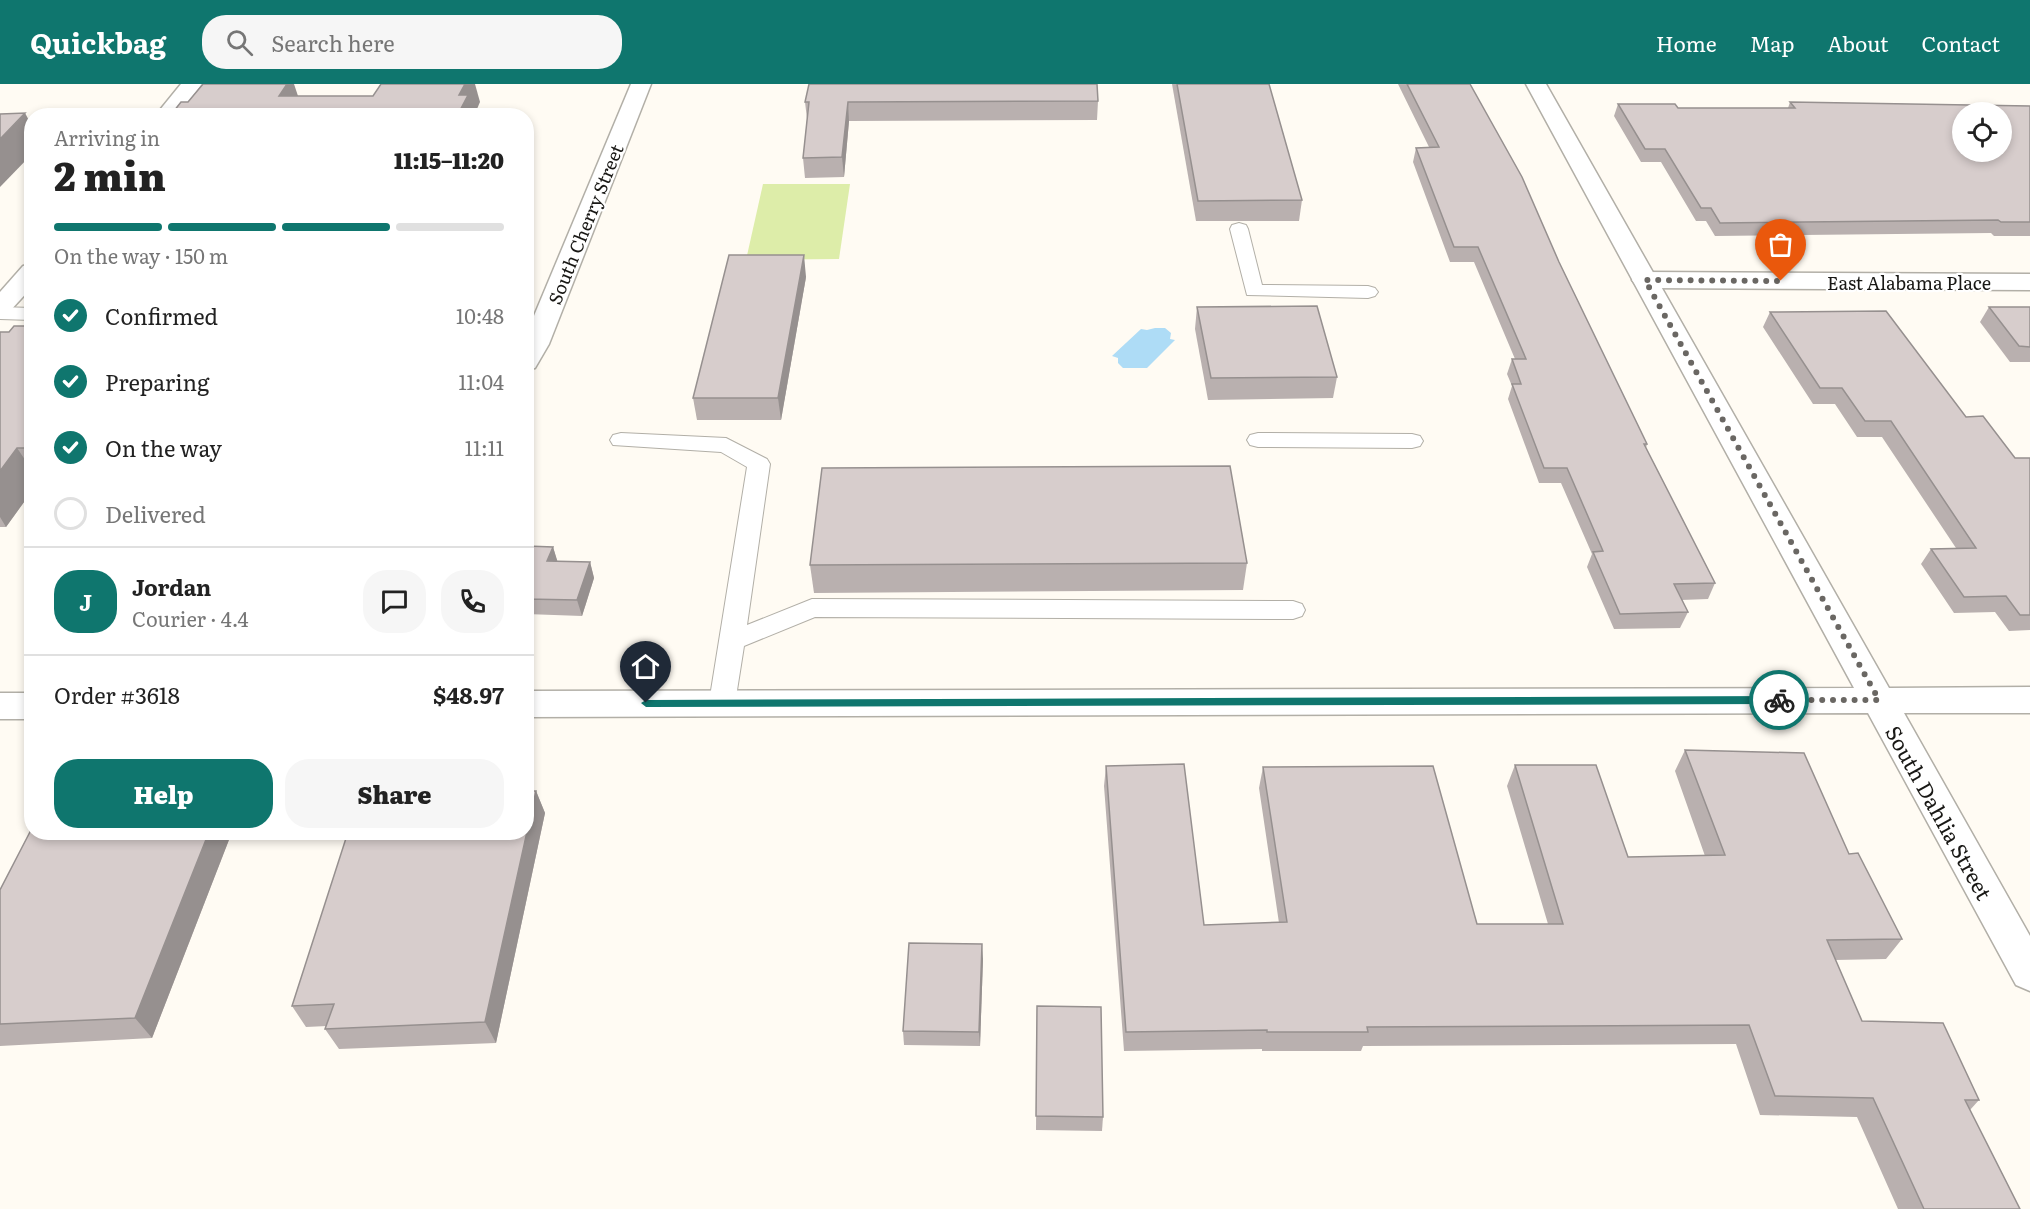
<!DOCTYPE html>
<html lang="en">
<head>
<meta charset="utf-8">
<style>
	body { margin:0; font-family:Literata,serif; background:#f6f6f6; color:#222; height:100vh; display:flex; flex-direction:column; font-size:22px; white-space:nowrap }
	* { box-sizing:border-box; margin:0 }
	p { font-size:20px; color:#767676 }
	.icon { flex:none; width:33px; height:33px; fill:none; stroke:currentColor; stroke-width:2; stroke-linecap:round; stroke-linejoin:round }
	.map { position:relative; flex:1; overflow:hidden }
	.side { position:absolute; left:24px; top:24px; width:510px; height:732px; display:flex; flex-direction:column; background:#fff; border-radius:24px; box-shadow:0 3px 9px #0003 }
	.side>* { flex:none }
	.buttons { position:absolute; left:1952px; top:18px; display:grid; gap:12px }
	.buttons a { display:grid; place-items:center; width:60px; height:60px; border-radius:50%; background:#fff; box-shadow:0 3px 9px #0003; font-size:30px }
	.pin { position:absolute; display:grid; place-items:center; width:51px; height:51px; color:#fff; margin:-62px -26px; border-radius:50% 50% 50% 0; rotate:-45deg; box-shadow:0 0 6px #0007 }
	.pin .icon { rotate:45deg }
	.courier { position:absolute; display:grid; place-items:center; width:60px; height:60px; margin:-30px; border:4px solid #0f766e; border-radius:50%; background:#fff; color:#222; box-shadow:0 2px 8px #0007 }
	.head em { font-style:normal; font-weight:800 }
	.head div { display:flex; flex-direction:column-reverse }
	.head { display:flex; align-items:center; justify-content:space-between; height:102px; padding:0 30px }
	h1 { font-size:39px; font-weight:800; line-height:45px }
	.bar { display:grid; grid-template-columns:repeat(4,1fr); gap:9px 6px; align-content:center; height:72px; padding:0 30px }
	.bar i { height:8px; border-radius:4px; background:#e0e0e0 }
	.bar .on { background:#0f766e }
	.bar p { grid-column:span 4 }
	.line { display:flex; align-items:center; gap:15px; padding:0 30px; border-top:2px solid #e0e0e0 }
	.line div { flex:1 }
	.round { display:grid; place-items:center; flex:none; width:63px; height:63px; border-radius:24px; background:#f6f6f6 }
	ol { padding:0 30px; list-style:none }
	li { display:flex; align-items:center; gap:18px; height:66px }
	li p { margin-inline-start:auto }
	li .icon { padding:6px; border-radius:50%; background:#0f766e; color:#fff; stroke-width:4 }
	li:last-child { color:#767676 }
	li i { width:33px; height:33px; border:3px solid #e0e0e0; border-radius:50% }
	.primary-button { display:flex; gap:12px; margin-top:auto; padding:12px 30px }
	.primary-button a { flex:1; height:69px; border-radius:24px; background:#0f766e; color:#fff; font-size:24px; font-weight:800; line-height:69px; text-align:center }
	.primary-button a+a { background:#f6f6f6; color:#222 }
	header { display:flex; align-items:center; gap:36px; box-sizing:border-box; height:84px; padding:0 30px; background:#0f766e; color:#fff }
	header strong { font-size:28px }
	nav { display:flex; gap:33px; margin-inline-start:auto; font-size:21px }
	.search { width:420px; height:54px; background:#f6f6f6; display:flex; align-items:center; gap:15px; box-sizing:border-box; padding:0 21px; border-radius:24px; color:#767676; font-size:22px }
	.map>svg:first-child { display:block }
</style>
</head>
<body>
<header>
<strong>Quickbag</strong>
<div class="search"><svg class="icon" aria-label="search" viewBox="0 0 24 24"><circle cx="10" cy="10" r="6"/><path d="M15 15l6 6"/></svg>Search here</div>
<nav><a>Home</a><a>Map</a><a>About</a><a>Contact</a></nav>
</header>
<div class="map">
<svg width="2030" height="1125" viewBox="0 0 2030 1125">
	<rect width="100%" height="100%" fill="#fffbf3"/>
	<path fill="#ddeda9" d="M 763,100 L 850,100 L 839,175 L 746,176 Z"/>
	<path fill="#aedcf6" d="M 1155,244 L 1165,244 L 1171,249 L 1170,255 L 1175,256 L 1147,284 L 1123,284 L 1118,279 L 1118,274 L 1112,272 L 1141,245 L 1147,246 Z"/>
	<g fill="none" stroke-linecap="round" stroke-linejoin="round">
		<g stroke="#b2afa7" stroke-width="2">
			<g id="service">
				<path d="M 1239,139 L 1246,141 L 1248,145 L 1262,201 L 1368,202 L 1375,204 L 1378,208 L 1375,212 L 1368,214 L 1247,211 L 1230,145 L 1232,141 Z"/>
				<path d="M 0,223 L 32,224 L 32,236 L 0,235 Z"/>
				<path d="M 621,349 L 726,354 L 767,375 L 770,380 L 747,541 L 812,515 L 1293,517 L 1302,520 L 1305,526 L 1302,532 L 1293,535 L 815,533 L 744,562 L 735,619 L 731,626 L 722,629 L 713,626 L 709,619 L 747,383 L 721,368 L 613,361 L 610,356 L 613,351 Z"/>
				<path d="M 1258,349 L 1412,350 L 1420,352 L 1423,357 L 1420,362 L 1412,364 L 1258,363 L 1250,361 L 1247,356 L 1250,351 Z"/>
			</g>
		</g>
		<g stroke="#b2afa7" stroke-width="3">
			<g id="minor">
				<path d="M 181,0 L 202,0 L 177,32 L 155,32 Z"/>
				<path d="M 631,0 L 651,0 L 549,260 L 535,284 L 526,286 L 526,251 Z"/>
				<path d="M 32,180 L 32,203 L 9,228 L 0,231 L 0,208 L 23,182 Z"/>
				<path d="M 1645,188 L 2030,190 L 2030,206 L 1645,204 L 1636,201 L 1632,196 L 1636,191 Z"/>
			</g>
		</g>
		<g stroke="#b2afa7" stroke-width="3">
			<g id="tertiary">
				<path d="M 1526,0 L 1546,0 L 1889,604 L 2030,603 L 2030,629 L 1904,629 L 2030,852 L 2030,907 L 2016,901 L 1868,629 L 526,633 L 526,607 L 1854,604 Z"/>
				<rect x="0" y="609" width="32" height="26"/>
			</g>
		</g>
		<use href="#service" fill="#fff" fill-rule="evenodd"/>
		<use href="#minor" fill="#fff" fill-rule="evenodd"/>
		<use href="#tertiary" fill="#fff" fill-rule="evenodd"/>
	</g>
	<g fill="#b9b0af">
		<path d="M 1172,0 L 1269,0 L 1302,116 L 1299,137 L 1196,137 Z"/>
		<path d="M 1398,0 L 1470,0 L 1559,178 L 1647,360 L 1646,364 L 1715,499 L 1708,515 L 1681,516 L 1688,528 L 1680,544 L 1614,545 L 1587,483 L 1592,470 L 1561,399 L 1539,399 L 1508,315 L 1512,302 L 1507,290 L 1512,275 L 1515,275 L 1474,178 L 1450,178 L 1413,78 L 1416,64 L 1429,63 Z"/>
		<path d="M 1098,17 L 1097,36 L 849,37 L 844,93 L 805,94 L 803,74 L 807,35 L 805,18 Z"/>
		<path d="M 1790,18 L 2030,22 L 2030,152 L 1994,152 L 1991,149 L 1715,152 L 1706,137 L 1696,137 L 1661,78 L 1641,78 L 1614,32 L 1618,20 L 1678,24 L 1788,24 Z"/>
		<path d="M 806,193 L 781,336 L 697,336 L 693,314 Z"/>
		<path d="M 1197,223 L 1337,293 L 1333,314 L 1208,316 L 1195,245 Z"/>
		<path d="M 1989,223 L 2030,223 L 2030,278 L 2010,278 L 1980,238 Z"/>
		<path d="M 1770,228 L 1966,333 L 2015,374 L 2030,374 L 2030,546 L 2009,547 L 1995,528 L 1954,529 L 1921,480 L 1931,465 L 1956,464 L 1882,353 L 1857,353 L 1835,320 L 1813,320 L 1763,243 Z"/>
		<path d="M 32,242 L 32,407 L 6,443 L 0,443 L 0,248 L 9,248 Z"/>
		<path d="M 526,462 L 553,463 L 557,477 L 590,478 L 594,494 L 582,532 L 526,530 Z"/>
		<path d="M 1247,479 L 1243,506 L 814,509 L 810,481 Z"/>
		<path d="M 1685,666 L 1849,770 L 1902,855 L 1886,875 L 1835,876 L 1862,937 L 1979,1016 L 1970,1026 L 2020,1125 L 1898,1125 L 1857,1033 L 1760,1031 L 1736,960 L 1363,962 L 1361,967 L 1262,967 L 1262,965 L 1124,967 L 1104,702 L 1106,682 L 1204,841 L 1279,839 L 1259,704 L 1263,683 L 1477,840 L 1548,840 L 1507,702 L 1515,681 L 1628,773 L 1705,772 L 1675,687 Z"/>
		<path d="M 536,707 L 545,729 L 496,959 L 339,965 L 325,945 L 327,942 L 306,943 L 292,922 Z"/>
		<path d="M 32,748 L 232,748 L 152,954 L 0,962 L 0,806 Z"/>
		<path d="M 983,875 L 980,962 L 904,961 L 903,947 Z"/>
		<path d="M 1037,922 L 1103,1033 L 1102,1047 L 1036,1046 Z"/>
	</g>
	<g fill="#96908f">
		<path d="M 287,0 L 294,0 L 302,24 L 279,12 Z"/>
		<path d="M 463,0 L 475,0 L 480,18 L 474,32 L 457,32 L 459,11 Z"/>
		<path d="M 848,18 L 849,37 L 844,93 L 842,73 Z"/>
		<path d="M 25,29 L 32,42 L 32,70 L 0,103 L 0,55 Z"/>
		<path d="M 804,171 L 806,193 L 781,336 L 778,314 Z"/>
		<path d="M 32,357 L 32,372 L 27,364 Z"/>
		<path d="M 17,364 L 32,386 L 32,407 L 6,443 L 0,433 L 0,387 Z"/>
		<path d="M 553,463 L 558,479 L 547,477 Z"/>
		<path d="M 590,478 L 594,494 L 582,532 L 577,516 Z"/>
		<path d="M 536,707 L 545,729 L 496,959 L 485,938 Z"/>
		<path d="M 209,748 L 232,748 L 152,954 L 135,934 Z"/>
		<path d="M 982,860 L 983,875 L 980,962 L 979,948 Z"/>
	</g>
	<g fill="#d7cdcc" stroke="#96908f" stroke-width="1.5" fill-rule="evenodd">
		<path d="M 203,0 L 287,0 L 279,12 L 373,12 L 381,0 L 465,0 L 459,11 L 468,11 L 457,32 L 170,32 L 181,18 L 188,18 Z"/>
		<path d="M 809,0 L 1097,0 L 1098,17 L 848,18 L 842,73 L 803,74 L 809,18 L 805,18 Z"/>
		<path d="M 1177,0 L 1269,0 L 1302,116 L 1198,117 Z"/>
		<path d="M 1407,0 L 1470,0 L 1522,93 L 1559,178 L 1647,360 L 1644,360 L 1715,499 L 1674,500 L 1688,528 L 1620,530 L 1593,468 L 1603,467 L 1567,384 L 1544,384 L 1512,300 L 1521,300 L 1512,275 L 1526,275 L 1478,163 L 1454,163 L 1416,64 L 1439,63 Z"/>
		<path d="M 1790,18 L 2030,22 L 2030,138 L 2001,138 L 1998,136 L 1720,139 L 1711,124 L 1701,124 L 1665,65 L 1645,65 L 1618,20 L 1675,20 L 1678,24 L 1795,24 ZM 1962,28 L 2001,28 L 2001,68 L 1962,68 Z"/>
		<path d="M 25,29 L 0,55 L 0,30 Z"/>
		<path d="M 729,171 L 804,171 L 778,314 L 693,314 Z"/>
		<path d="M 1317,222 L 1337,293 L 1211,294 L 1197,223 Z"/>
		<path d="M 1989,223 L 2030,223 L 2030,263 L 2019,262 Z"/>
		<path d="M 1886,227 L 1966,333 L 1983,332 L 2015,374 L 2030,374 L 2030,531 L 2020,531 L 2006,512 L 1964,513 L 1931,465 L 1976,464 L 1891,337 L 1865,337 L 1842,304 L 1820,304 L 1770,228 Z"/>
		<path d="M 14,242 L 32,242 L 32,357 L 27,364 L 17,364 L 0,387 L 0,248 L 9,248 Z"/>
		<path d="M 1230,382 L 1247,479 L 810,481 L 822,384 Z"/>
		<path d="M 526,462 L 553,463 L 547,477 L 590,478 L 577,516 L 526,515 Z"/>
		<path d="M 1685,666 L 1804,669 L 1849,770 L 1858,769 L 1902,855 L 1827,856 L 1862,937 L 1943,939 L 1979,1016 L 1965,1016 L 2020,1125 L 1924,1125 L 1873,1014 L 1775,1012 L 1749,941 L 1367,943 L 1368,948 L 1267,948 L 1267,946 L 1126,948 L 1106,682 L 1184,680 L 1204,841 L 1287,838 L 1263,683 L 1433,682 L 1477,840 L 1563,840 L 1515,681 L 1596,681 L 1628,773 L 1725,771 Z"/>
		<path d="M 526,707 L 536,707 L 485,938 L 325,945 L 334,920 L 292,922 L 348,748 L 526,748 Z"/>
		<path d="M 32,744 L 32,748 L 209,748 L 135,934 L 0,940 L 0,806 Z"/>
		<path d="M 909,859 L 982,860 L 979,948 L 903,947 Z"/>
		<path d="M 1037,922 L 1101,923 L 1103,1033 L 1036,1032 Z"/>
	</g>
	<path fill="#0f766e" d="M 1779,612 L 1784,616 L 1779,620 L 646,623 L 641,619 L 646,616 Z"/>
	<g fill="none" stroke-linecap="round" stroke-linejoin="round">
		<path stroke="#6a6763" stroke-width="6" stroke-dasharray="0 10.8" d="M 1779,616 L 1879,616 L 1645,196 L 1781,197"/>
	</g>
	<g text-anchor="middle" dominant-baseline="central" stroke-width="4.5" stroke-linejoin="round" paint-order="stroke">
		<g font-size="18" fill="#191815" stroke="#fff">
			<text transform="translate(585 140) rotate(-68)">South Cherry Street</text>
			<text x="1909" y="198">East Alabama Place</text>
		</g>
		<g font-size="21" fill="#191815" stroke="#fff">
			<text transform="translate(1940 728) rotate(61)">South Dahlia Street</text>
		</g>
	</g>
</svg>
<div class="buttons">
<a><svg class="icon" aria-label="locate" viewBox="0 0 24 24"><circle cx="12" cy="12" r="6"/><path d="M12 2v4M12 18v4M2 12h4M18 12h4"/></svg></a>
</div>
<div class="pin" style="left:1781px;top:197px;background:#ea580c"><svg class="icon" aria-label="bag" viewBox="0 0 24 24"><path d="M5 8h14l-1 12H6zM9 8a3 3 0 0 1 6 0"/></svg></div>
<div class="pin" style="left:646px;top:619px;background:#1f2937"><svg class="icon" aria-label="home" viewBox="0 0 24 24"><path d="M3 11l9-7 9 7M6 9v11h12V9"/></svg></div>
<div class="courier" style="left:1779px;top:616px"><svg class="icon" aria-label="bike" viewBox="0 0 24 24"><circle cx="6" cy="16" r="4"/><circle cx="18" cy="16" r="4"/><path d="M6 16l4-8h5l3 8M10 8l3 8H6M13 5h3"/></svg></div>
<section class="side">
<div class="head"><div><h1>2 min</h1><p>Arriving in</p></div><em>11:15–11:20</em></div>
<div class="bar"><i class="on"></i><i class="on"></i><i class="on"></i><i></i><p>On the way · 150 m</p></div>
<ol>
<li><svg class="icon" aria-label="check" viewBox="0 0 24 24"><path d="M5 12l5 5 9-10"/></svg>Confirmed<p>10:48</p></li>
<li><svg class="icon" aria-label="check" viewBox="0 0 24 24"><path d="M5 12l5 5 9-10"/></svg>Preparing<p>11:04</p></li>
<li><svg class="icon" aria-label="check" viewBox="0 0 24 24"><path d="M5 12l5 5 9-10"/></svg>On the way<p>11:11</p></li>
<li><i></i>Delivered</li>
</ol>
<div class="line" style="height:108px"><b class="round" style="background:#0f766e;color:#fff">J</b><div><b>Jordan</b><p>Courier · 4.4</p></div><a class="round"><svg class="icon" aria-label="chat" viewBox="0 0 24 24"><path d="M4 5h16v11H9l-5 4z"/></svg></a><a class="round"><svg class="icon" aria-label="phone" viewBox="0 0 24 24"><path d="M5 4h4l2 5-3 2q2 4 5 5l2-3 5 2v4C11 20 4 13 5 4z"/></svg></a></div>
<div class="line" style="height:78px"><div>Order #3618</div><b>$48.97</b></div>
<div class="primary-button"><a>Help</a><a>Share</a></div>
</section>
</div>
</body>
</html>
